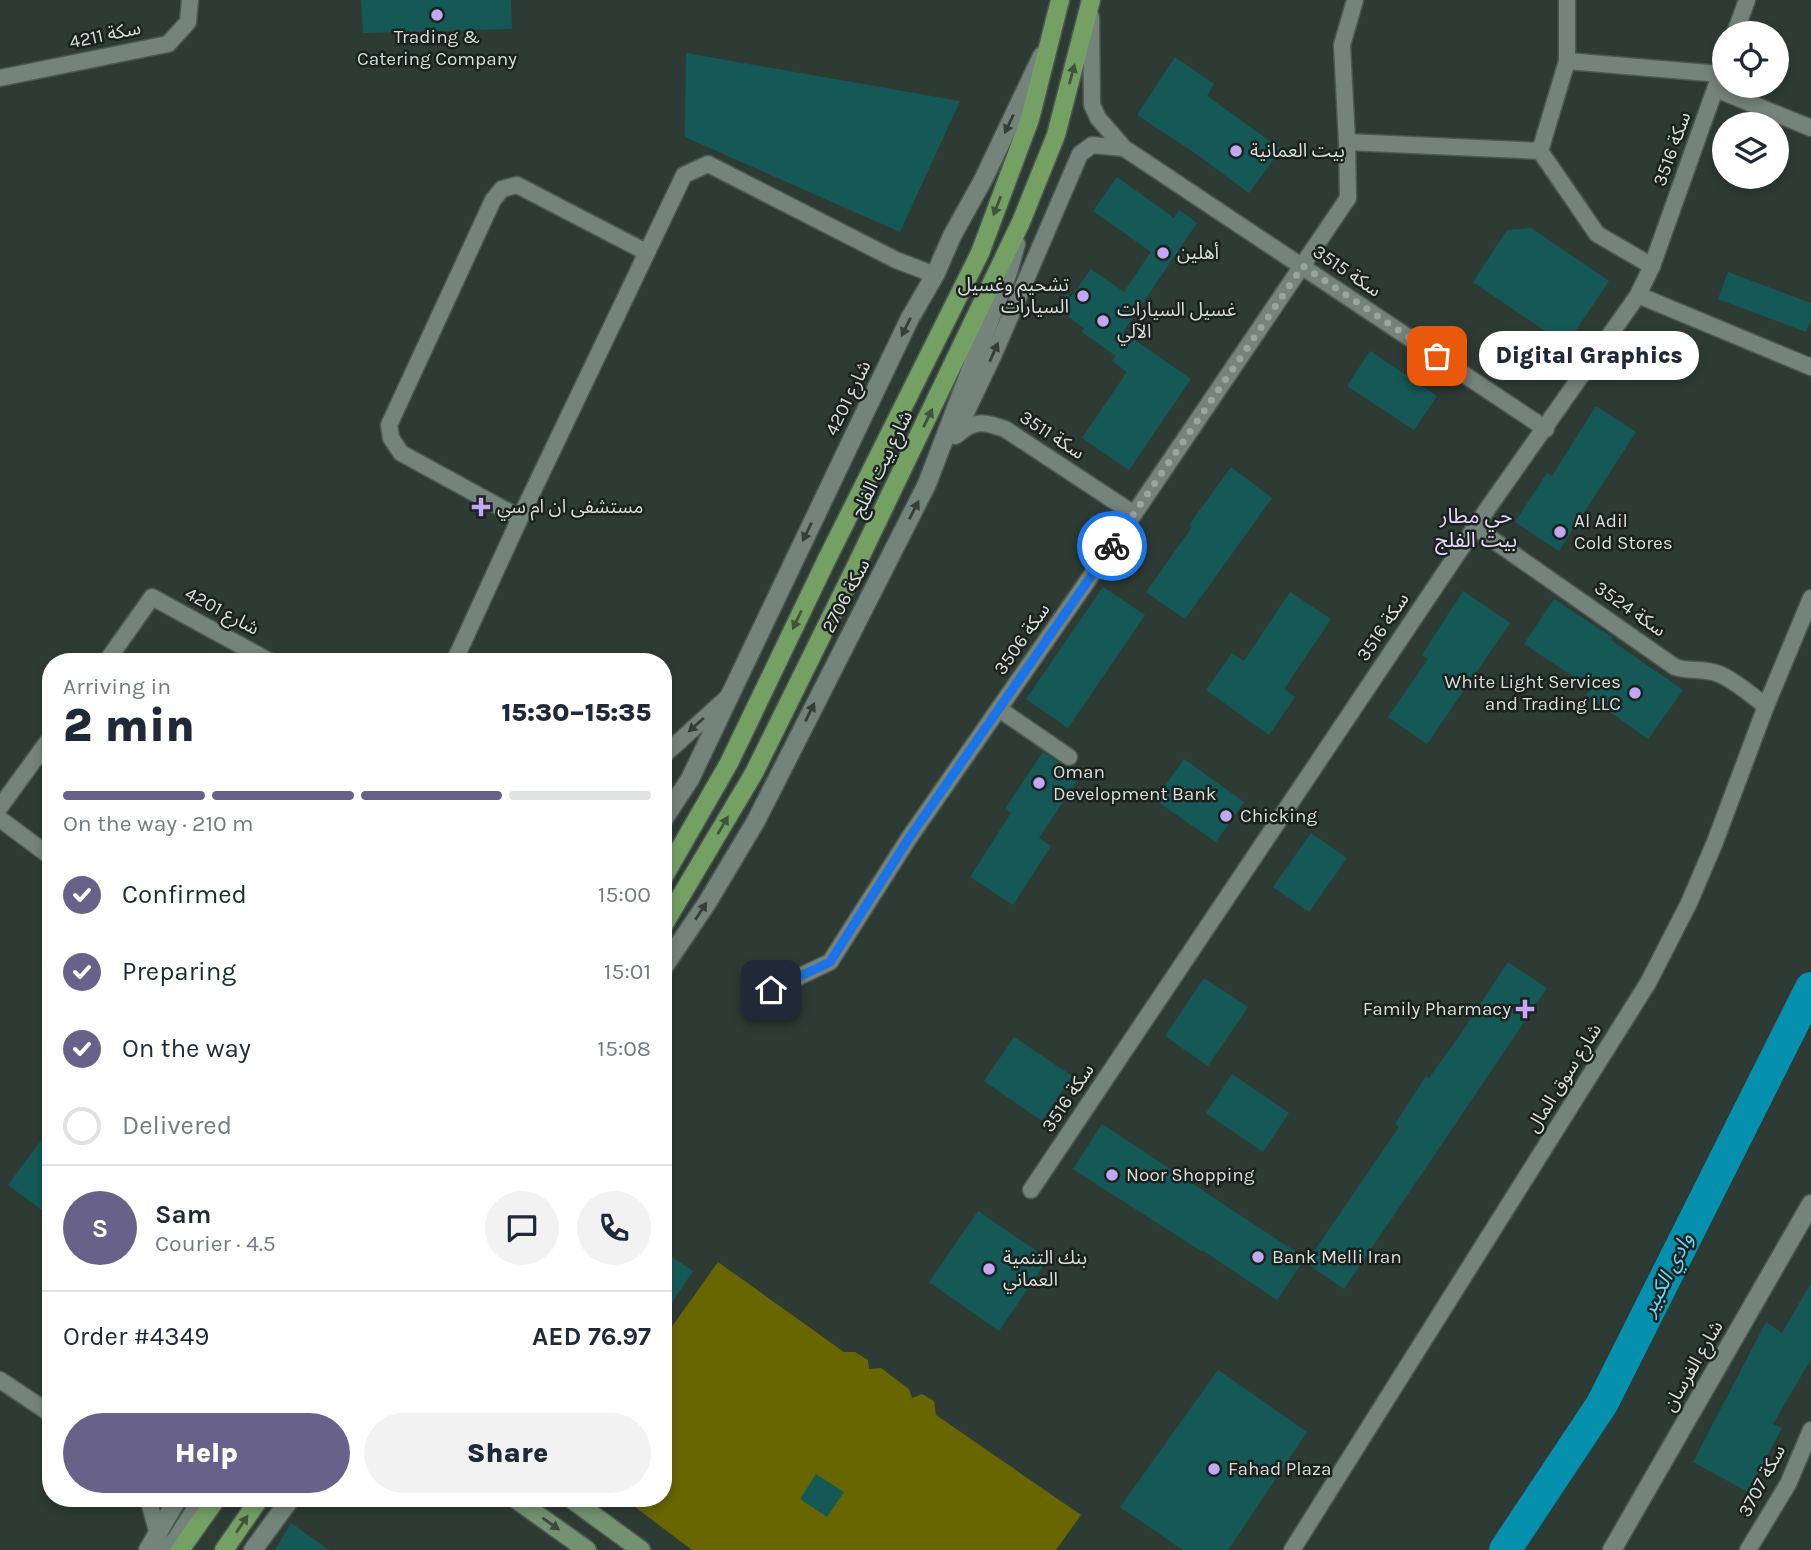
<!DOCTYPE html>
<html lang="en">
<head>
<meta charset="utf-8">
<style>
	body { margin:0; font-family:Karla,"Noto Sans Arabic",sans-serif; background:#f2f2f3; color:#1f2937; height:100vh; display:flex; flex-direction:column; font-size:26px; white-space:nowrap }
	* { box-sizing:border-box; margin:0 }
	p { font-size:23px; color:#747a83 }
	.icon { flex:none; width:38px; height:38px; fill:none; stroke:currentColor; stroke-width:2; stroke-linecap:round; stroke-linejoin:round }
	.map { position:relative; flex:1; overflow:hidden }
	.sheet { position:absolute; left:42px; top:653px; width:630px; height:854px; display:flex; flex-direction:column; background:#fff; border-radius:28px; box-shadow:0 4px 10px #0003 }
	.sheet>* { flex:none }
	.tools { position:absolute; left:1712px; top:21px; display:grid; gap:14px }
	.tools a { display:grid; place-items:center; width:77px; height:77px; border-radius:50%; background:#fff; box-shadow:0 4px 10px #0003; font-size:35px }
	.pin { position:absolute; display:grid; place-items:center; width:60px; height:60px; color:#fff; margin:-30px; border-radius:14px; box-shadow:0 4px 10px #0006 }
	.courier { position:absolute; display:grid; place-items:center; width:70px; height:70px; margin:-35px; border:5px solid #1a73e8; border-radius:50%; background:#fff; color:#222; box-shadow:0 2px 9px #0007 }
	.bubble { position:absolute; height:49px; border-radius:24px; background:#fff; box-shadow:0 4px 10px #0003; font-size:23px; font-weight:800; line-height:49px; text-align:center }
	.head em { font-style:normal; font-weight:800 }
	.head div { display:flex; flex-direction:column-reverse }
	.head { display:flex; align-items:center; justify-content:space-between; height:119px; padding:0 21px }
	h1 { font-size:46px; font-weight:800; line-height:52px }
	.bar { display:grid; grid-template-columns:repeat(4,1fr); gap:10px 7px; align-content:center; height:84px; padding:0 21px }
	.bar i { height:9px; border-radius:5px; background:#e0e1e3 }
	.bar .on { background:#68628b }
	.bar p { grid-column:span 4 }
	.line { display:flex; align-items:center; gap:18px; padding:0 21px; border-top:2px solid #e0e1e3 }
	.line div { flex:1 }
	.round { display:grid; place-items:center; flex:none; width:74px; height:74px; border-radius:37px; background:#f2f2f3 }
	ol { padding:0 21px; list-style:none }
	li { display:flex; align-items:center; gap:21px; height:77px }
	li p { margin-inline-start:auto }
	li .icon { padding:7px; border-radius:50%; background:#68628b; color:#fff; stroke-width:4 }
	li:last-child { color:#747a83 }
	li i { width:38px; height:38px; border:4px solid #e0e1e3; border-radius:50% }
	.primary-button { display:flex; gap:14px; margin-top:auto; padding:14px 21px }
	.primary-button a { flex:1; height:80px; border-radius:42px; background:#68628b; color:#fff; font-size:28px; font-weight:800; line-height:80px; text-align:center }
	.primary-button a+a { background:#f2f2f3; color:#1f2937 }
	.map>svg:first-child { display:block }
</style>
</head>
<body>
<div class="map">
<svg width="1811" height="1550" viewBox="0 0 1811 1550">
	<rect width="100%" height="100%" fill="#2e3b35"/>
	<path fill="#676600" d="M 718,1262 L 844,1352 L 855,1352 L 868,1360 L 869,1369 L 881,1368 L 909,1389 L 912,1398 L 922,1394 L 934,1401 L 936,1415 L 1081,1515 L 1056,1550 L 692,1550 L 623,1498 L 663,1498 L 663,1339 Z"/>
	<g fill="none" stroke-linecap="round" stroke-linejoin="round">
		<path stroke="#0591ae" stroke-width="32" d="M 1505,1550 L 1602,1404 L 1811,988"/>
	</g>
	<g fill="#155957">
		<path d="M 361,0 L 511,0 L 512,29 L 363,33 Z"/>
		<path d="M 686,53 L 960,101 L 900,232 L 685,137 Z"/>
		<path d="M 1175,57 L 1214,84 L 1207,96 L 1281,149 L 1249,193 L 1192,151 L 1137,115 Z"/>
		<path d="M 1117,177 L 1174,218 L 1179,210 L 1197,223 L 1123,332 L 1191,379 L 1129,470 L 1082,438 L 1127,372 L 1112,361 L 1116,356 L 1082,332 L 1084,328 L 1056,308 L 1066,294 L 1071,297 L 1091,269 L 1124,292 L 1151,252 L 1093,211 Z"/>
		<path d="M 1531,228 L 1609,281 L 1566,345 L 1473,282 L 1507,230 Z"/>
		<path d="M 1728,272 L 1811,303 L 1811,319 L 1806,332 L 1718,299 Z"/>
		<path d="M 1370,351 L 1437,396 L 1414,430 L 1347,386 Z"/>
		<path d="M 1596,406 L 1636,432 L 1559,551 L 1515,522 L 1547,473 L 1552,476 Z"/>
		<path d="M 1231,467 L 1272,498 L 1185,619 L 1146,592 L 1192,527 L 1189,525 Z"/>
		<path d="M 1103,587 L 1145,615 L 1068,728 L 1026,699 Z"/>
		<path d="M 1463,591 L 1510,623 L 1427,744 L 1388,717 L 1428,659 L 1422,655 Z"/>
		<path d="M 1290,592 L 1331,619 L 1284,689 L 1295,697 L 1269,735 L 1206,690 L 1232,653 L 1244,661 Z"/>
		<path d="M 1554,599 L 1613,638 L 1611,640 L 1683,690 L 1648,739 L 1586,695 L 1591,688 L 1524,644 Z"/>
		<path d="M 1043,752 L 1080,776 L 1039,838 L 1051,846 L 1013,905 L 970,877 L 1011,813 L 1005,809 Z"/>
		<path d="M 1184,759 L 1244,802 L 1216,842 L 1155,800 Z"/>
		<path d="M 1311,833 L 1347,858 L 1309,912 L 1273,887 Z"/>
		<path d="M 1508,962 L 1547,988 L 1344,1289 L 1306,1263 L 1399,1127 L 1395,1124 L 1426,1076 L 1429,1078 L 1460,1035 Z"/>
		<path d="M 1204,978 L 1248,1007 L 1208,1066 L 1165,1036 Z"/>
		<path d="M 1014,1037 L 1072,1076 L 1042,1121 L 984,1081 Z"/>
		<path d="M 1232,1074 L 1289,1113 L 1263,1152 L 1206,1113 Z"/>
		<path d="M 1102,1124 L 1305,1258 L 1277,1300 L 1202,1250 L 1201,1251 L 1073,1169 Z"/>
		<path d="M 51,1127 L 51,1217 L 8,1185 Z"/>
		<path d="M 978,1211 L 1048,1259 L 999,1331 L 929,1282 Z"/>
		<path d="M 663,1251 L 693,1271 L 663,1316 Z"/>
		<path d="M 1811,1283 L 1811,1359 L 1773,1424 L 1782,1428 L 1748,1492 L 1693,1462 L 1766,1322 L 1782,1333 Z"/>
		<path d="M 1218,1370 L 1307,1432 L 1228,1550 L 1183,1550 L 1120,1507 Z"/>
		<path d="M 816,1474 L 844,1492 L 827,1517 L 800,1499 Z"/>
		<path d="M 291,1523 L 329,1550 L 275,1550 Z"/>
	</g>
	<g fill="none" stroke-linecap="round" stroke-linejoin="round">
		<g stroke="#4c5751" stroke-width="19">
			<g id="minor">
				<path d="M 1091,17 L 1092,105 L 1098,118 L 1124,148 L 1546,429"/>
				<path d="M 1735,33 L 1747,0"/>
				<path d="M 1567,61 L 1567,0"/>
				<path d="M 0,78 L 168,44 L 188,22 L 190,0"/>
				<path d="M 1716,89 L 1811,128"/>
				<path d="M 1347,142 L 1342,45 L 1355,0"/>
				<path d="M 1540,151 L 1567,61 L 1720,74"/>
				<path d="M 1638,295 L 1811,367"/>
				<path d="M 957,435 C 975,419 984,422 1005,429 L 1134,514"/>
				<path d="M 955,436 L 994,354 L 1080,154 L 1092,145 L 1124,148"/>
				<path d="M 520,518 L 401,453 L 391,438 L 389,425 L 493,200 L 502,189 L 517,185 L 646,252"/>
				<path d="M 1476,528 L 1675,667 C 1690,672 1704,668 1719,674 C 1736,681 1752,696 1766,706"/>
				<path d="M 106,662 L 152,597 L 271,662"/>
				<path d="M 454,662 L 520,518 L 684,175 L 708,164 L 896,260 L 935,275"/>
				<path d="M 999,709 L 1069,757"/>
				<path d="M 663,756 L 728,697"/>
				<path d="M 0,807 L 51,737"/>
				<path d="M 0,819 L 51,857"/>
				<path d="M 753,1009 L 771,990 L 830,962 L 909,838 L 1134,514 L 1348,198 L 1347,142 L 1540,151 L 1597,234 L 1652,266"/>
				<path d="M 1031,1190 L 1488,508 L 1638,295 L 1652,266 L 1724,64"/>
				<path d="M 0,1380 L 51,1414"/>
				<path d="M 148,1498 L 157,1531"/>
				<path d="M 1292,1550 L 1648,983 L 1689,903 L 1715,842 L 1766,706 L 1811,598"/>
				<path d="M 1748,1550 L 1788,1484 L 1811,1430"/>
			</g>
		</g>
		<g stroke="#4c5751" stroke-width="21">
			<g id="tertiary">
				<path d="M 663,820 L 690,779 L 910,318 L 935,275 L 952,236 L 983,180 L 1042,56"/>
				<path d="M 663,968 L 707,903 L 756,821 L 927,484 L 1008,272 L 1016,244"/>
				<path d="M 148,1550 L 178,1498"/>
				<path d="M 165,1550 L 176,1540 L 203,1498"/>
				<path d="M 253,1550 L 291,1498"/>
				<path d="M 1612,1550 L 1811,1204"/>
			</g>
		</g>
		<g stroke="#4c5751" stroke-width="21">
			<g id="secondary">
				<path d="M 514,1498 L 587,1550"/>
				<path d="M 570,1498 L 641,1550"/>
			</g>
		</g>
		<g stroke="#4c5751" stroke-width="21">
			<g id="primary">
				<path d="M 663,878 L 729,763 L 827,559 L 980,253 L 1030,119 L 1060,0"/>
				<path d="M 663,926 L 754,773 L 855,568 L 1021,222 L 1056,135 L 1091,0"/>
				<path d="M 180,1550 L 217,1498"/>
				<path d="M 224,1550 L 260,1498"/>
			</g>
		</g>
		<use href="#minor" stroke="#74837b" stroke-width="16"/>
		<use href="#tertiary" stroke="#74837b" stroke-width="18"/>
		<use href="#secondary" stroke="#74926f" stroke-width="18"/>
		<use href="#primary" stroke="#74a064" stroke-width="18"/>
	</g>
	<defs><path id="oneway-solid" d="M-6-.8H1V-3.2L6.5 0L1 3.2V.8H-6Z" transform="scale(1.75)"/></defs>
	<g fill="#3f543a">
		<use href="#oneway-solid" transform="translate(1072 74) rotate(-75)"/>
		<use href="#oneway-solid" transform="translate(997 206) rotate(111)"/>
		<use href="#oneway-solid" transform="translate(928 418) rotate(-64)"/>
		<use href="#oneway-solid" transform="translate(797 620) rotate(115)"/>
		<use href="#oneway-solid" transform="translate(723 825) rotate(-60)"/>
		<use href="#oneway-solid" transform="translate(242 1524) rotate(-56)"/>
	</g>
	<g fill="#363e3a">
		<use href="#oneway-solid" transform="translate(1009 124) rotate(115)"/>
		<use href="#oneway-solid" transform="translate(906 327) rotate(116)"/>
		<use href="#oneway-solid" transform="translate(994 352) rotate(-66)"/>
		<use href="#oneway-solid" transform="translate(914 510) rotate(-63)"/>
		<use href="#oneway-solid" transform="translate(807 532) rotate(116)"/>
		<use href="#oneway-solid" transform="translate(810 712) rotate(-64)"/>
		<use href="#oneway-solid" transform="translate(696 725) rotate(138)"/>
		<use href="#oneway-solid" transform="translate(701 911) rotate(-57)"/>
	</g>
	<use fill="#3a493a" href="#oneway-solid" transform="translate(551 1524) rotate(35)"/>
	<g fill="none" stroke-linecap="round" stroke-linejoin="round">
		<path stroke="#9ba5a0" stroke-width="7" stroke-dasharray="0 12.6" d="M 1112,546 L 1303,266 L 1437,356"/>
		<path stroke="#1a73e8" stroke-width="9" d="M 771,990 L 830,962 L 909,838 L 1112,546"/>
	</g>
	<g fill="#c2a8f2" stroke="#1b211e" stroke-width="2.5">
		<circle cx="437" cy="15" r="7"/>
		<circle cx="1236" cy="151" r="7"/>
		<circle cx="1163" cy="253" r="7"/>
		<circle cx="1083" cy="296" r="7"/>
		<circle cx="1103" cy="321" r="7"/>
		<path d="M477.5 496.5h7v7h7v7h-7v7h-7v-7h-7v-7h7z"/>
		<circle cx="1560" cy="532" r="7"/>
		<circle cx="1635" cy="693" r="7"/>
		<circle cx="1039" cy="783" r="7"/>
		<circle cx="1226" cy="816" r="7"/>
		<path d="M1521.5 998.5h7v7h7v7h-7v7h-7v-7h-7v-7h7z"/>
		<circle cx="1112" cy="1175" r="7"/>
		<circle cx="1258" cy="1257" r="7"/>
		<circle cx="989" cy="1269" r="7"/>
		<circle cx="1214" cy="1469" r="7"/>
	</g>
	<g text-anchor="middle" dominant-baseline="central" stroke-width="5" stroke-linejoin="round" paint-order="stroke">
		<g font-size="19" fill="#d6deda" stroke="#1b211e">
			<text transform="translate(105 35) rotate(-12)">سكة 4211</text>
			<text transform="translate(1672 149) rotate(-70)">سكة 3516</text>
			<text transform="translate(1347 271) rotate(34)">سكة 3515</text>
			<text transform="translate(848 398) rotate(-64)">شارع 4201</text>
			<text transform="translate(1052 435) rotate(33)">سكة 3511</text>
			<text transform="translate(882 464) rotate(-64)">شارع بيت الفلج</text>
			<text transform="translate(846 596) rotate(-62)">سكة 2706</text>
			<text transform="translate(1630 609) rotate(35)">سكة 3524</text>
			<text transform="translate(222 611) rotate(28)">شارع 4201</text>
			<text transform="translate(1383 627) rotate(-56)">سكة 3516</text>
			<text transform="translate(1022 639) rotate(-55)">سكة 3506</text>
			<text transform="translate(1564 1078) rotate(-58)">شارع سوق المال</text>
			<text transform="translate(1068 1098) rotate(-56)">سكة 3516</text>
			<text transform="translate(1693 1366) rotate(-60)">شارع الفرسان</text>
			<text transform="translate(1762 1481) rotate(-62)">سكة 3707</text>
		</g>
		<g font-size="19" fill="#d6deda" stroke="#1b211e" text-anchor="start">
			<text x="437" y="37" text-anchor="middle">Trading &amp;<tspan x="437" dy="22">Catering Company</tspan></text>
			<text x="1250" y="151">بيت العمانية</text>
			<text x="1177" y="253">أهلين</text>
			<text x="1069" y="285" text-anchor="end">تشحيم وغسيل<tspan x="1069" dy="22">السيارات</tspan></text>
			<text x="1117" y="310">غسيل السيارات<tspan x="1117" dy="22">الآلي</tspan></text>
			<text x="497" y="507">مستشفى ان ام سي</text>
			<text x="1574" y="521">Al Adil<tspan x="1574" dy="22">Cold Stores</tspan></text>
			<text x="1621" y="682" text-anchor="end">White Light Services<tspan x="1621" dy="22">and Trading LLC</tspan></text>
			<text x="1053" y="772">Oman<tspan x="1053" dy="22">Development Bank</tspan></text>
			<text x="1240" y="816">Chicking</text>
			<text x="1511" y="1009" text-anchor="end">Family Pharmacy</text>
			<text x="1126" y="1175">Noor Shopping</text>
			<text x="1272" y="1257">Bank Melli Iran</text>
			<text x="1003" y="1258">بنك التنمية<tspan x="1003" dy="22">العماني</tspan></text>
			<text x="1228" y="1469">Fahad Plaza</text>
		</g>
		<g font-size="21" fill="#e3d9f6" stroke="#1b211e">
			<text x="1476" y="516">حي مطار<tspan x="1476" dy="24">بيت الفلج</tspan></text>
		</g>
		<g font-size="21" font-style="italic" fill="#68d9f8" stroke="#1b211e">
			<text transform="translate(1667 1274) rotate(-63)">وادي الكبير</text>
		</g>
	</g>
</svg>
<div class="tools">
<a><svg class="icon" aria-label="locate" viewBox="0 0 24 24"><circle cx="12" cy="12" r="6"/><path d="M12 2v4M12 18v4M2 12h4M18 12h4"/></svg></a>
<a><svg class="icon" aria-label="layers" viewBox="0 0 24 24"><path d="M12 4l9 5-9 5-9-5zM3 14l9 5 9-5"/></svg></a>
</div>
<div class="pin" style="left:1437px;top:356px;background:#ea580c"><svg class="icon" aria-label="bag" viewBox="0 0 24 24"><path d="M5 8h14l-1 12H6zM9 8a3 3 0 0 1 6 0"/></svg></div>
<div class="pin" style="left:771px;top:990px;background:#1f2937"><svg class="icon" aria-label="home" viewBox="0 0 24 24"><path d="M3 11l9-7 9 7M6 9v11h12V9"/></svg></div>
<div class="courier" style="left:1112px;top:546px"><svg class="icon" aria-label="bike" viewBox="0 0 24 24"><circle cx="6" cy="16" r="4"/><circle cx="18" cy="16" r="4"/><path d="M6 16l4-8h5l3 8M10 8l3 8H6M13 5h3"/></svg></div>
<div class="bubble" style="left:1479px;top:331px;width:220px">Digital Graphics</div>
<section class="sheet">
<div class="head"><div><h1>2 min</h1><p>Arriving in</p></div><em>15:30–15:35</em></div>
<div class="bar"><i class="on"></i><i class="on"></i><i class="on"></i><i></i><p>On the way · 210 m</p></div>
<ol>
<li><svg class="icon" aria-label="check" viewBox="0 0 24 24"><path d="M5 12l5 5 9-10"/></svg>Confirmed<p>15:00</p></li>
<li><svg class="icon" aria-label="check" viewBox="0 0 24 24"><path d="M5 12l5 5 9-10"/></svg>Preparing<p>15:01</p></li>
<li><svg class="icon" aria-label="check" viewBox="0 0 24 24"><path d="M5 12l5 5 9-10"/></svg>On the way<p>15:08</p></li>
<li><i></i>Delivered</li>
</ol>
<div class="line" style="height:126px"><b class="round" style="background:#68628b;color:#fff">S</b><div><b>Sam</b><p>Courier · 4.5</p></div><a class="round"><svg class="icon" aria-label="chat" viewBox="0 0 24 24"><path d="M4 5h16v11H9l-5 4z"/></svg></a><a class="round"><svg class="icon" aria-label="phone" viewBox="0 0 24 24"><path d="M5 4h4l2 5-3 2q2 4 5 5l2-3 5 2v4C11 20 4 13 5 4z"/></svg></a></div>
<div class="line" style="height:91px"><div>Order #4349</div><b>AED 76.97</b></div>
<div class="primary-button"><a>Help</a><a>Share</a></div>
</section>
</div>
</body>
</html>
